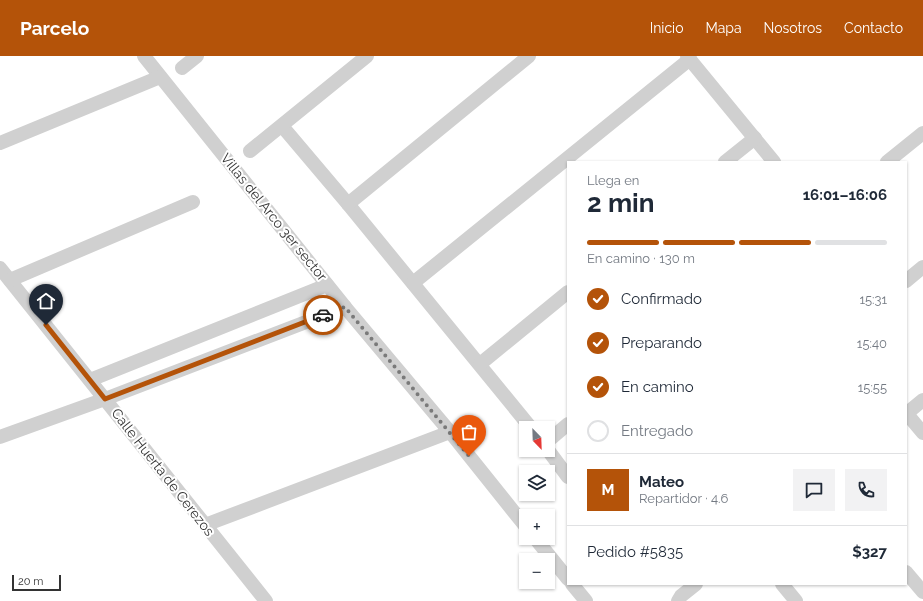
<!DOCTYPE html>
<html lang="es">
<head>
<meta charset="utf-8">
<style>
	body { margin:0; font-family:Raleway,sans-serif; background:#f2f2f3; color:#1f2937; height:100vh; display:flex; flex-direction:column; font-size:15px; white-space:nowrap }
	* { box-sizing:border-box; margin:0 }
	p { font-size:13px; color:#747a83 }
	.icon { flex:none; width:22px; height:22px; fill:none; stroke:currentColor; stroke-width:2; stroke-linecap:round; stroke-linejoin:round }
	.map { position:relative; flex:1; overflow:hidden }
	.drawer { position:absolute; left:567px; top:105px; width:340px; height:424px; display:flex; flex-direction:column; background:#fff; border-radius:0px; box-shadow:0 1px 3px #0004 }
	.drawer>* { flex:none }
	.needle { width:26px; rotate:157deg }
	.tools { position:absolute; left:519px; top:365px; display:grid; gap:8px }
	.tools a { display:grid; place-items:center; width:36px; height:36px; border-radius:0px; background:#fff; box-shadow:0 1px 3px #0004; font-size:20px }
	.scale { position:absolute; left:12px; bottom:10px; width:49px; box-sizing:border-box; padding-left:4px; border:2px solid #333; border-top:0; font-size:11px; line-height:14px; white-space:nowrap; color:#333; -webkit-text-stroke:3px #fff; paint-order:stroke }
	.pin { position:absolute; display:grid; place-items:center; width:34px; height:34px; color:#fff; margin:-41px -17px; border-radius:50% 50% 50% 0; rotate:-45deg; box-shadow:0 0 4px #0007 }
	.pin .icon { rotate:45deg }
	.courier { position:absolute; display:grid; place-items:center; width:40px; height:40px; margin:-20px; border:3px solid #b45309; border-radius:50%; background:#fff; color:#222; box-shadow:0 1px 5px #0007 }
	.summary em { font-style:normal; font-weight:700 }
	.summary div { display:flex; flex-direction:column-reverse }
	.summary { display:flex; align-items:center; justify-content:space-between; height:68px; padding:0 20px }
	h1 { font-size:26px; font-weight:700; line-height:30px }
	.bar { display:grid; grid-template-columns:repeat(4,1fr); gap:6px 4px; align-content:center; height:48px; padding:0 20px }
	.bar i { height:5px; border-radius:3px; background:#e0e1e3 }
	.bar .current { background:#b45309 }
	.bar p { grid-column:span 4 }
	.line { display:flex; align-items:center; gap:10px; padding:0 20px; border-top:1px solid #e0e1e3 }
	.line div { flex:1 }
	.round { display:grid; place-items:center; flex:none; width:42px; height:42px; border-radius:0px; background:#f2f2f3 }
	ol { padding:0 20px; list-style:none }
	li { display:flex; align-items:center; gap:12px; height:44px }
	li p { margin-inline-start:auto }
	li .icon { padding:4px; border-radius:50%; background:#b45309; color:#fff; stroke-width:4 }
	li:last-child { color:#747a83 }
	li i { width:22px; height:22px; border:2px solid #e0e1e3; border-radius:50% }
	header { display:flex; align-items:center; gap:24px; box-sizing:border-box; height:56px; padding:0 20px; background:#b45309; color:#fff }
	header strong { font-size:19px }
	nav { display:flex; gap:22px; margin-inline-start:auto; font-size:14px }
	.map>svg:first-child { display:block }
</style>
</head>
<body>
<header>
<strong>Parcelo</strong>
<nav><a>Inicio</a><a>Mapa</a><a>Nosotros</a><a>Contacto</a></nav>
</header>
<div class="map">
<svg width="923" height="545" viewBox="0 0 923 545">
	<rect width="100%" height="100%" fill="#fff"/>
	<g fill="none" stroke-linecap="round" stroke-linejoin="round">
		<g stroke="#d0d0d0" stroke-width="14">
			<path d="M 144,0 L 345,251 L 450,376 L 526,471"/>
			<path d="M 687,0 L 774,106"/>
			<path d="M 182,12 L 197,0"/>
			<path d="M 282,70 L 348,148 L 531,372"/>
			<path d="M 0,87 L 160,21"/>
			<path d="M 250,95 L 367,0"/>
			<path d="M 725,106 L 755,82"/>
			<path d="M 887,106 L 923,77"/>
			<path d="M 348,148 L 529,0"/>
			<path d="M 0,212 L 266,545"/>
			<path d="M 10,224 L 193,146"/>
			<path d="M 906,225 L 923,211"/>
			<path d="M 413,227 L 690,3"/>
			<path d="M 480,308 L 568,236"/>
			<path d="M 90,324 L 327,229"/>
			<path d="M 906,358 L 923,344"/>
			<path d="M 907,358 L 923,377"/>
			<path d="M 0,381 L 105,343 L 345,251"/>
			<path d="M 548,385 L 568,368"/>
			<path d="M 548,394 L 568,421"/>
			<path d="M 205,469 L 450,376"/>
			<path d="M 535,482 L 568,523"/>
			<path d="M 906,516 L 923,536"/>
			<path d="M 572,528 L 586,545"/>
			<path d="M 782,528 L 796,545"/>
			<path d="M 678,545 L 681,540 L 696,528"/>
		</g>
	</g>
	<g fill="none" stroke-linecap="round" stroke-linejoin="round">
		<path stroke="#7a7a7a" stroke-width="4" stroke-dasharray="0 7.2" d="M 323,259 L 345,251 L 469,400"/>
		<path stroke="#b45309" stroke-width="5" d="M 46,269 L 105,343 L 323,259"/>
	</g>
	<g text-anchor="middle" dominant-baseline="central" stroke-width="4" stroke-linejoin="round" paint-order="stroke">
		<g font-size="14" fill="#333" stroke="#fff">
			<text transform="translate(274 161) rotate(51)">Villas del Arco 3er sector</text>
			<text transform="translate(163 416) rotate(52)">Calle Huerta de Cerezos</text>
		</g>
	</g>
</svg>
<div class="tools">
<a><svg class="needle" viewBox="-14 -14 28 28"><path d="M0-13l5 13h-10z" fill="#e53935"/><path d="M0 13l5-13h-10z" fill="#747a83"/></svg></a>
<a><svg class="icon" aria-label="layers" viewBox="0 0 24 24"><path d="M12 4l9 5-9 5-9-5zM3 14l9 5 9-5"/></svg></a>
<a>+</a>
<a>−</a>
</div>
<div class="scale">20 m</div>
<div class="pin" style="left:469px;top:400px;background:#ea580c"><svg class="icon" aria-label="bag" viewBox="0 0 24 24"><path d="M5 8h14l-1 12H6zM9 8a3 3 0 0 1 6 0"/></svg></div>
<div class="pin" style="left:46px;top:269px;background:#1f2937"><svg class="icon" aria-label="home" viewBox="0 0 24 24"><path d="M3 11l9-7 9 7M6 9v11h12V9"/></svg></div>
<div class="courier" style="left:323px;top:259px"><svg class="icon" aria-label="car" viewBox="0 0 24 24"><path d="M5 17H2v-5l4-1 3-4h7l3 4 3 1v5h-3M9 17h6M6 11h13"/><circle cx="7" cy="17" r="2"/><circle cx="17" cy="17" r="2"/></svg></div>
<section class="drawer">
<div class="summary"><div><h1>2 min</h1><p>Llega en</p></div><em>16:01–16:06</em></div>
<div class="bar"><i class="current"></i><i class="current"></i><i class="current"></i><i></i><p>En camino · 130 m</p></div>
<ol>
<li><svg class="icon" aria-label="check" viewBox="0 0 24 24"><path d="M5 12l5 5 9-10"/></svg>Confirmado<p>15:31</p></li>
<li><svg class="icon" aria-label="check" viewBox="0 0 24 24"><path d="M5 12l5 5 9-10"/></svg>Preparando<p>15:40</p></li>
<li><svg class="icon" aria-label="check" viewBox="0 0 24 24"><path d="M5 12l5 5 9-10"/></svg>En camino<p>15:55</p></li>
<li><i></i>Entregado</li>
</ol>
<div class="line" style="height:72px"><b class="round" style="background:#b45309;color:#fff">M</b><div><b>Mateo</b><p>Repartidor · 4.6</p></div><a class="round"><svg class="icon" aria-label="chat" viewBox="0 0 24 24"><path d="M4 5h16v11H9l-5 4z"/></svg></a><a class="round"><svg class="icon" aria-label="phone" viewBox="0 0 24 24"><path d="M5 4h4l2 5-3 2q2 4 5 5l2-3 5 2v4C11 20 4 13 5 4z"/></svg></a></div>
<div class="line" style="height:52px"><div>Pedido #5835</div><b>$327</b></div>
</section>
</div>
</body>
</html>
